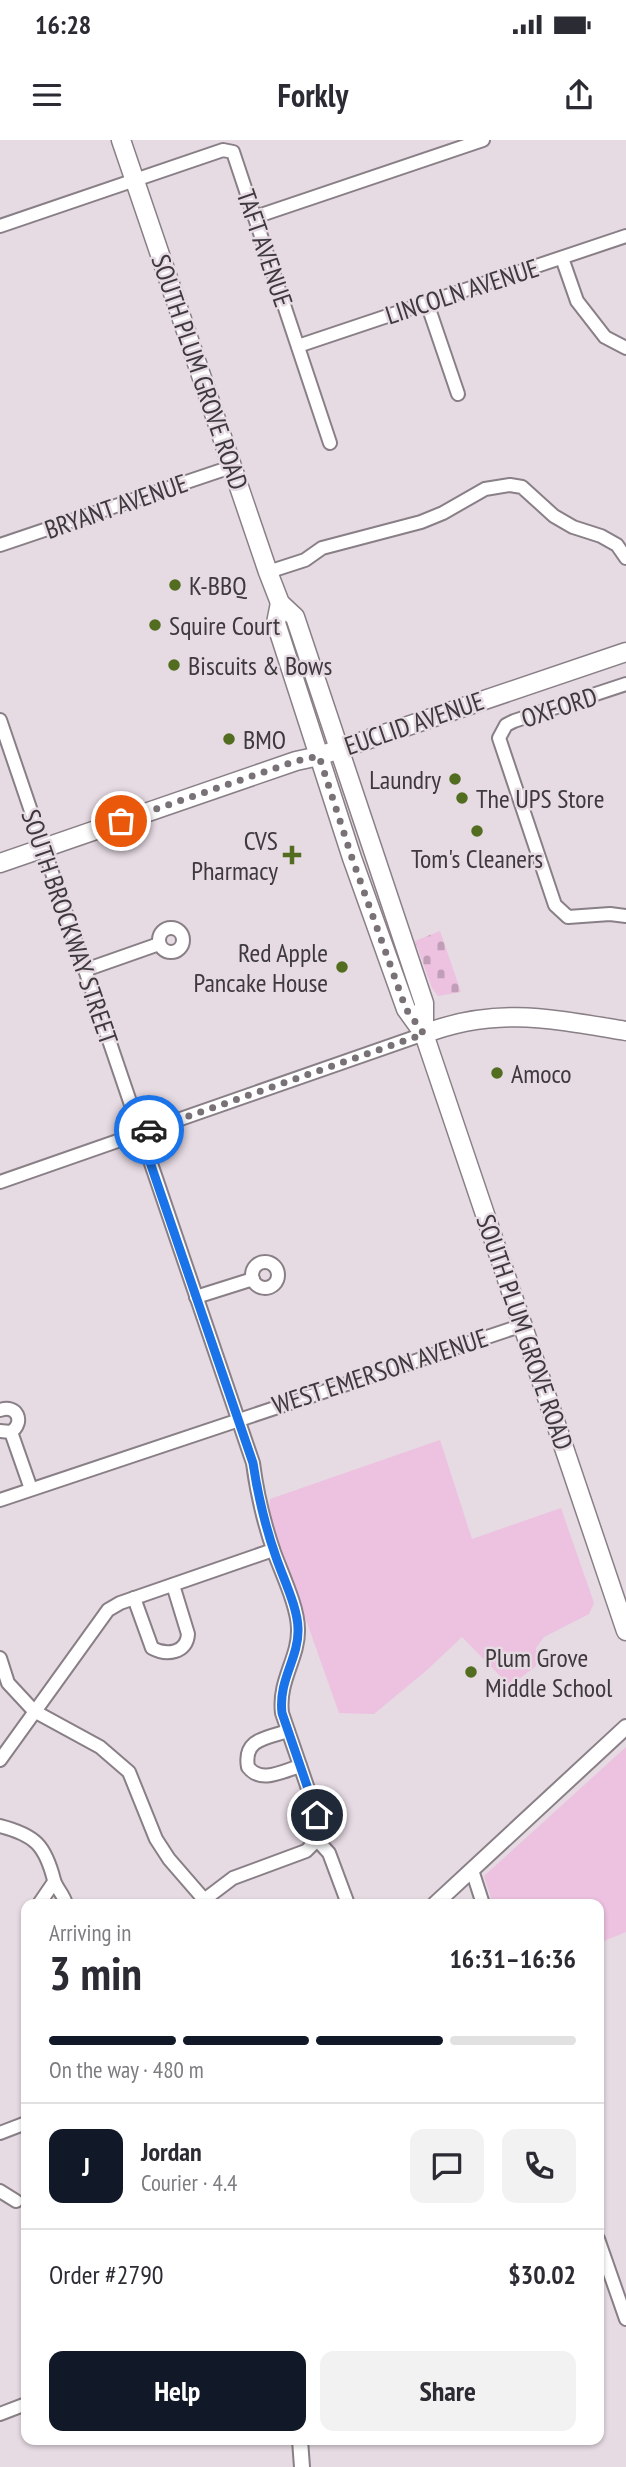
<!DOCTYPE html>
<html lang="en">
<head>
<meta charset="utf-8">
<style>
	body { margin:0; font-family:"PT Sans Narrow",sans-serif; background:#f2f2f3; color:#2b2b33; height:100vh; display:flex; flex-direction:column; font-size:26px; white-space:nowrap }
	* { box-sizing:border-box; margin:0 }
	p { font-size:23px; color:#7c7c81 }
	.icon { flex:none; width:38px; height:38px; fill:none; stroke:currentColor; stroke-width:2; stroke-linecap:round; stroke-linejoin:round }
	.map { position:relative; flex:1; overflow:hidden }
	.details { position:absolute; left:21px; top:1759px; width:583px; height:546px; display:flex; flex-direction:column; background:#fff; border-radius:14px; box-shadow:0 2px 5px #0004 }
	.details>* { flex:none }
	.pin { position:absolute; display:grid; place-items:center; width:60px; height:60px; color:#fff; margin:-30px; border:4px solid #fff; border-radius:50%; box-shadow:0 2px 7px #0007 }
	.courier { position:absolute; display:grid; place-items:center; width:70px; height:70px; margin:-35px; border:5px solid #1a73e8; border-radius:50%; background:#fff; color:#222; box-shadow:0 2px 9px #0007 }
	.summary em { font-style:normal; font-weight:800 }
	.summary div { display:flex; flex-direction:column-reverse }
	.summary { display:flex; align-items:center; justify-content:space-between; height:119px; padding:0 28px }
	h1 { font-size:46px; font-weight:800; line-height:52px }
	.bar { display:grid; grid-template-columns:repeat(4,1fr); gap:10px 7px; align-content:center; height:84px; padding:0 28px }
	.bar i { height:9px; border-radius:5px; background:#e1e1e2 }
	.bar .active { background:#111827 }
	.bar p { grid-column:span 4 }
	.line { display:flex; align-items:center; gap:18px; padding:0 28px; border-top:2px solid #e1e1e2 }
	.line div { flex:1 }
	.round { display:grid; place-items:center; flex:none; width:74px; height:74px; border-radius:14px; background:#f2f2f3 }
	.button { display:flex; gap:14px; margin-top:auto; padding:14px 28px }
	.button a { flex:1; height:80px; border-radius:14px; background:#111827; color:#fff; font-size:28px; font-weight:800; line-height:80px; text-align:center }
	.button a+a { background:#f2f2f3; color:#2b2b33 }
	.status { display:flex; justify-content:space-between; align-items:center; height:49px; padding:0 35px; background:#fff; direction:ltr }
	.status svg { height:19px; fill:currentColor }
	header { display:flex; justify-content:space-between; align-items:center; height:91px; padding:0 28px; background:#fff; font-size:32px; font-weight:800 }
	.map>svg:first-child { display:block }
</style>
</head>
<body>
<div class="status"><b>16:28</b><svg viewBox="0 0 49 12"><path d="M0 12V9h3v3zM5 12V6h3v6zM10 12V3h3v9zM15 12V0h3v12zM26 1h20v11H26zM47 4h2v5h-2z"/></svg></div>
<header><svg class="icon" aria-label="menu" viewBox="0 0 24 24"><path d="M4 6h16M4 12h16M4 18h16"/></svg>Forkly<svg class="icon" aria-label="share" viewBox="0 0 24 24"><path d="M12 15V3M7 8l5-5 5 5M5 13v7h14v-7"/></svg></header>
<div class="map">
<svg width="626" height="2327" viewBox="0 0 626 2327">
	<defs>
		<pattern id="cemetery-stones" width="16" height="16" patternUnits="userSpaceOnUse" patternTransform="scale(1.75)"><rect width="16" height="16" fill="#edc1e0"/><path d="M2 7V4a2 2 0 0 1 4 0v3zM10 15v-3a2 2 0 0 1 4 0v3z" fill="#c19eb7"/></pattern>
	</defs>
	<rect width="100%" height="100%" fill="#e6dae3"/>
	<path fill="url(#cemetery-stones)" d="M 440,791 L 461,852 L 438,856 L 432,848 L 415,801 Z"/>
	<g fill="#edc1e0">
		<path d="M 440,1300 L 472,1399 L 561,1368 L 594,1463 L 589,1474 L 544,1497 L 536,1508 L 536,1526 L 510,1546 L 462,1497 L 427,1530 L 374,1574 L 339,1573 L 269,1375 L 270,1359 Z"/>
		<path d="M 626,1607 L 626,1792 L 599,1803 L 598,1764 L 493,1764 L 484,1736 Z"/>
	</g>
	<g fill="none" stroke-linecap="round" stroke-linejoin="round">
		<g stroke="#897f86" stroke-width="16">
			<g id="minor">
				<path d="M 255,77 L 483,0"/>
				<path d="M 0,86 L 223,10 L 233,12 L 330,303"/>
				<path d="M 562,118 L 577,161 L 605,197 L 626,208"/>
				<path d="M 427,163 L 458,254"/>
				<path d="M 298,206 L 626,96"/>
				<path d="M 0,405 L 231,327"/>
				<path d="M 268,432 L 305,420 L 322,408 L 421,382 L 443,373 L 485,349 L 510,345 L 522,347 L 554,376 L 573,387 L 601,396 L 617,405 L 626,418"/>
				<path d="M 626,544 L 514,581 L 506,585 L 499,598 L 555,765 L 568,777 L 610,774 L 626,776"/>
				<path d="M 0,580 L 253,1323 C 257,1354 264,1383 274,1412 C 282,1434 298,1467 298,1489 C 299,1518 278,1540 282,1573 L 317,1675 L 319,1692 L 317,1700 L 306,1711 L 233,1738 L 204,1760"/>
				<circle cx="171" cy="800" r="12"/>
				<path d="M 85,830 L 159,804"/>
				<path d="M 0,1042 L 424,894"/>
				<circle cx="265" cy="1135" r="13"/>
				<path d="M 196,1157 L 253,1139"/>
				<path d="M 0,1270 C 17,1264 25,1282 11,1292 L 0,1291"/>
				<path d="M 11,1292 L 31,1349"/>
				<path d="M 0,1360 L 523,1185"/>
				<path d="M 134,1458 L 152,1508 C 167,1516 187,1513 188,1494 L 173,1445"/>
				<path d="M 0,1518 L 8,1543 L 34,1571 L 100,1607 L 129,1632 L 156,1699 L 169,1719 L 208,1764"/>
				<path d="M 288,1591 C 266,1598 243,1599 248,1627 C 261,1644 283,1631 300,1626"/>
				<path d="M 0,1620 L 108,1470 L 120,1463 L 273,1410"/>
				<path d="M 0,1686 C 35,1695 45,1705 54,1740 C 56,1748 64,1755 66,1764"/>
				<path d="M 317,1700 L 329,1713 L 348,1764"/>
				<path d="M 472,1730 L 483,1764"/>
				<path d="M 39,1764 L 54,1742"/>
				<path d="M 0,1993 L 26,1983"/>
				<path d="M 0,2051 L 16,2061"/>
				<path d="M 598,2099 L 626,2179"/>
				<path d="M 0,2274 L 26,2264"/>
			</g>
		</g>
		<g stroke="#897f86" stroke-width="18">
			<g id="tertiary">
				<path d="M 435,1764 L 626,1587"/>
				<path d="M 300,2300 L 302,2327"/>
			</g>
		</g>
		<g stroke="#897f86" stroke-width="21">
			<g id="secondary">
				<path d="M 121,0 L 268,432 L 280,463 L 295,477 L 424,863 L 424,894"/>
				<path d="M 280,463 L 276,483 L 352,718 L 406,869 L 424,894 L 626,1491"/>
				<path d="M 0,723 L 296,621 L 319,616 L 626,512"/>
				<path d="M 424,894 C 496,866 553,879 626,891"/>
			</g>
		</g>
		<use href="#minor" stroke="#fff" stroke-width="12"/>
		<use href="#tertiary" stroke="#fff" stroke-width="14"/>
		<use href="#secondary" stroke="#fff" stroke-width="18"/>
	</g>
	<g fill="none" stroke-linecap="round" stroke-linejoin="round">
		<path stroke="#787176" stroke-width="7" stroke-dasharray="0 12.6" d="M 121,681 L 296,621 L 319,616 L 352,718 L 406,869 L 424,894 L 149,990"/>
		<path stroke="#1a73e8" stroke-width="9" d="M 149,990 L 140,993 L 253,1323 C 258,1356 265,1386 276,1417 C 283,1438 298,1468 298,1489 C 299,1518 278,1540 282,1573 L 317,1675"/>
	</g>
	<g fill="#526d20" stroke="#e6dae3" stroke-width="2.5">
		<circle cx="175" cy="445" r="7"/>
		<circle cx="155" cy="485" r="7"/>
		<circle cx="174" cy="525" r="7"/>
		<circle cx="229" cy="599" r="7"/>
		<circle cx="455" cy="639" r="7"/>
		<circle cx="462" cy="658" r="7"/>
		<circle cx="477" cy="691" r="7"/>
		<path d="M288.5 704.5h7v7h7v7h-7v7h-7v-7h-7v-7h7z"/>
		<circle cx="342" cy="827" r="7"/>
		<circle cx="497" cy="933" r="7"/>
		<circle cx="471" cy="1532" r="7"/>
	</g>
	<g text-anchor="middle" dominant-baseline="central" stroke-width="5" stroke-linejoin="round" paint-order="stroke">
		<g font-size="26" fill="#3d393c" stroke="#e6dae3">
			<text transform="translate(265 108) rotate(71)">TAFT AVENUE</text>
			<text transform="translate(462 151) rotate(-18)">LINCOLN AVENUE</text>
			<text transform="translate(200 232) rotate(71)">SOUTH PLUM GROVE ROAD</text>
			<text transform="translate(116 366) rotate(-19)">BRYANT AVENUE</text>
			<text transform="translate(559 567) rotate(-18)">OXFORD</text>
			<text transform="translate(414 583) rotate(-19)">EUCLID AVENUE</text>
			<text transform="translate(70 787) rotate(71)">SOUTH BROCKWAY STREET</text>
			<text transform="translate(525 1192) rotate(71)">SOUTH PLUM GROVE ROAD</text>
			<text transform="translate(380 1231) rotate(-18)">WEST EMERSON AVENUE</text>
		</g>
		<g font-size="26" fill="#3d393c" stroke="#e6dae3" text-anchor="start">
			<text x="189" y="445">K-BBQ</text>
			<text x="169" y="485">Squire Court</text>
			<text x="188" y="525">Biscuits &amp; Bows</text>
			<text x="243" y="599">BMO</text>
			<text x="441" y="639" text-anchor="end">Laundry</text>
			<text x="476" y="658">The UPS Store</text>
			<text x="278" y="700" text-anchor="end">CVS<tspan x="278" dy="30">Pharmacy</tspan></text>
			<text x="477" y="718" text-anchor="middle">Tom's Cleaners</text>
			<text x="328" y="812" text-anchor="end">Red Apple<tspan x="328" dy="30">Pancake House</tspan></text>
			<text x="511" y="933">Amoco</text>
			<text x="485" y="1517">Plum Grove<tspan x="485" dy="30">Middle School</tspan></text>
		</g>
	</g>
</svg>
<div class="pin" style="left:121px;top:681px;background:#ea580c"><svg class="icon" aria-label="bag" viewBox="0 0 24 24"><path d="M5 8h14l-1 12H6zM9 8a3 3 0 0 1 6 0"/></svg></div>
<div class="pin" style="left:317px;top:1675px;background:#1f2937"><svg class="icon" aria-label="home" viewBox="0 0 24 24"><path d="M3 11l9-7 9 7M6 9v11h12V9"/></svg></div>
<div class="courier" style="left:149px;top:990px"><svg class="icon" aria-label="car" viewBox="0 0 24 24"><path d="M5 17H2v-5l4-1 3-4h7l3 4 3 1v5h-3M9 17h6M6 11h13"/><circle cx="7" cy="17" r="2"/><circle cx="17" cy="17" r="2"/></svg></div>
<section class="details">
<div class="summary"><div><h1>3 min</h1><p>Arriving in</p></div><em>16:31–16:36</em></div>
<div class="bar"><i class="active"></i><i class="active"></i><i class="active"></i><i></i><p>On the way · 480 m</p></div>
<div class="line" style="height:126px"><b class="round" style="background:#111827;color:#fff">J</b><div><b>Jordan</b><p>Courier · 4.4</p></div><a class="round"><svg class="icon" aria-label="chat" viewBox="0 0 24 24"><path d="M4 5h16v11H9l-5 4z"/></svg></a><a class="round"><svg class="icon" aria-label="phone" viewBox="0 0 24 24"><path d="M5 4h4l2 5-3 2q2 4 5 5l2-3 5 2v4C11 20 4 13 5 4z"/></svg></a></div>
<div class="line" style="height:91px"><div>Order #2790</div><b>$30.02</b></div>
<div class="button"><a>Help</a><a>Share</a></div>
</section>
</div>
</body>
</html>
